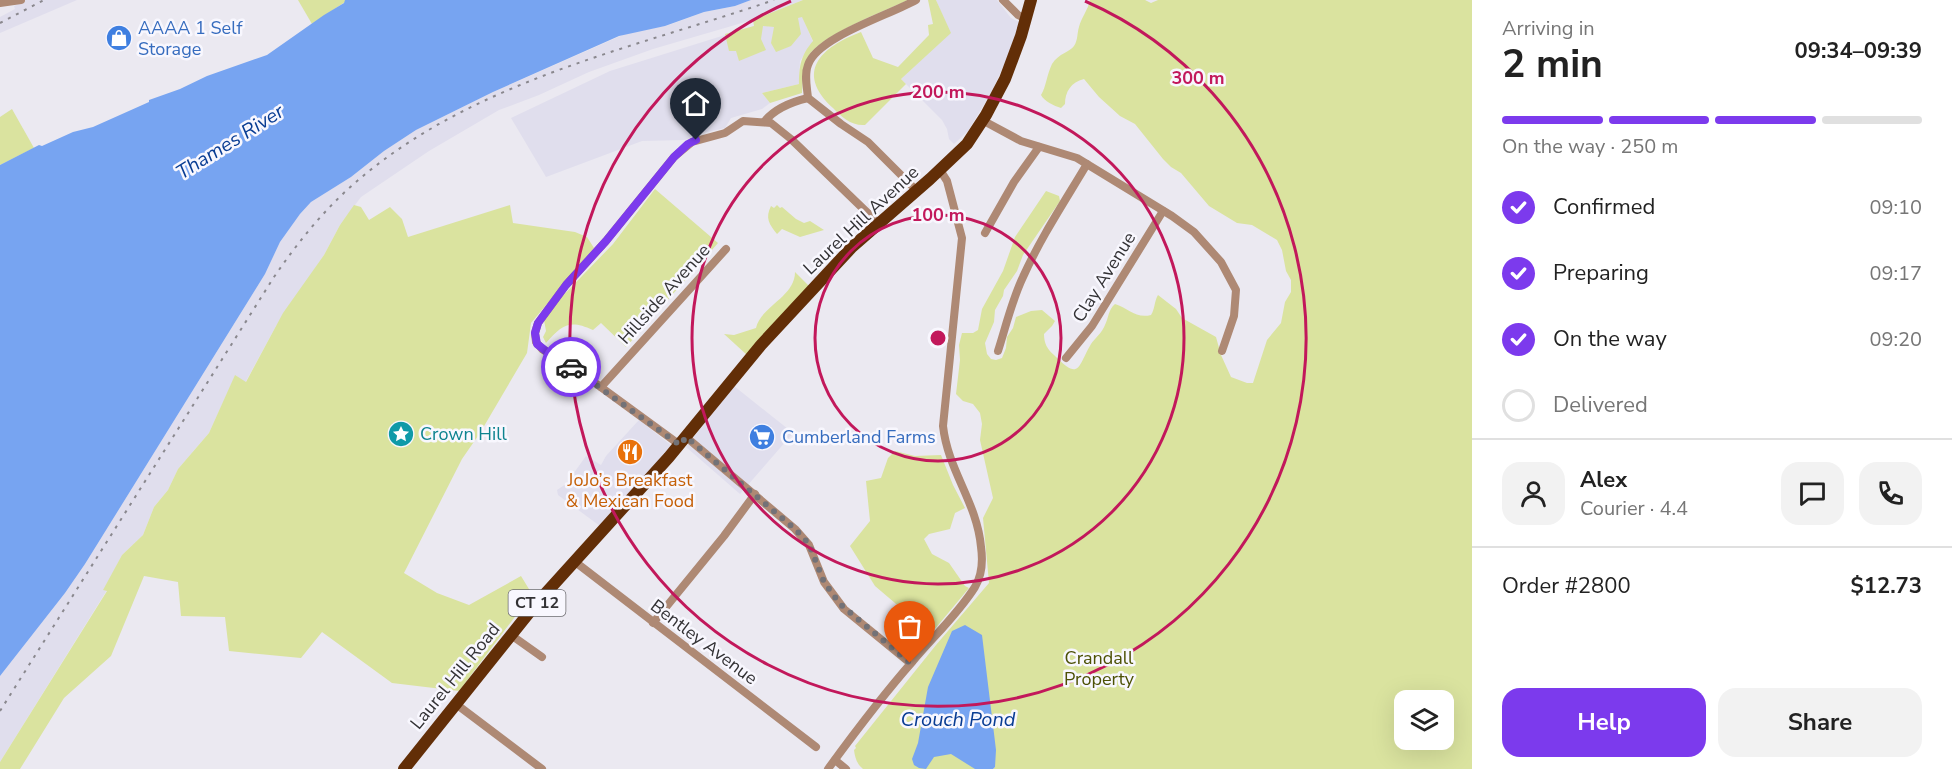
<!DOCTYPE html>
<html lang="en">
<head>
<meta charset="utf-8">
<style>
	body { margin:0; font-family:"Nunito Sans",sans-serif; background:#f2f2f2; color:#222; height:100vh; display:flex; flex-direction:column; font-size:22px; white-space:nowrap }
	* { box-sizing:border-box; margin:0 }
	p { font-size:20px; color:#767676 }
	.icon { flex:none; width:33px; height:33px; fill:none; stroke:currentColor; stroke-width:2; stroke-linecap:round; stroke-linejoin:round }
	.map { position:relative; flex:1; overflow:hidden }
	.sheet { display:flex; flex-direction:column; background:#fff; width:480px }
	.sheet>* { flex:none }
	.buttons { position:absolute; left:1394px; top:690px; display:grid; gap:12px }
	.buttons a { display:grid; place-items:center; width:60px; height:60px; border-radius:12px; background:#fff; box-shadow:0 6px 24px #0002; font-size:30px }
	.pin { position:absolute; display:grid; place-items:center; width:51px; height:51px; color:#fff; margin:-62px -26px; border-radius:50% 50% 50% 0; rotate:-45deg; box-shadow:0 0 6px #0007 }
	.pin .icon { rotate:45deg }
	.courier { position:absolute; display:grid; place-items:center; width:60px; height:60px; margin:-30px; border:4px solid #7c3aed; border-radius:50%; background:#fff; color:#222; box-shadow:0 2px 8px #0007 }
	.headline em { font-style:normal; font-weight:700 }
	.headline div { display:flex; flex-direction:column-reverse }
	.headline { display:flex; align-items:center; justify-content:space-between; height:102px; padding:0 30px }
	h1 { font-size:39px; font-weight:700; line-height:45px }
	.bar { display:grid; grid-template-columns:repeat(4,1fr); gap:9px 6px; align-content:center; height:72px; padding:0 30px }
	.bar i { height:8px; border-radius:4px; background:#e0e0e0 }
	.bar .selected { background:#7c3aed }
	.bar p { grid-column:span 4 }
	.line { display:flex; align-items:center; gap:15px; padding:0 30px; border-top:2px solid #e0e0e0 }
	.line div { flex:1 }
	.round { display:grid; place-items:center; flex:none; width:63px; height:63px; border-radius:18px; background:#f2f2f2 }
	ol { padding:0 30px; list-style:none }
	li { display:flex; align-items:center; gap:18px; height:66px }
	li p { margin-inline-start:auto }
	li .icon { padding:6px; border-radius:50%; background:#7c3aed; color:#fff; stroke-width:4 }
	li:last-child { color:#767676 }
	li i { width:33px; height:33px; border:3px solid #e0e0e0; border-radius:50% }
	.button { display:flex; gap:12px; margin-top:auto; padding:12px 30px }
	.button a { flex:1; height:69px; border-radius:18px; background:#7c3aed; color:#fff; font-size:24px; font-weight:700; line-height:69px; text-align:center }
	.button a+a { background:#f2f2f2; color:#222 }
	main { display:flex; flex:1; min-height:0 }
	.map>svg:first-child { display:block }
</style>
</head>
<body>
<main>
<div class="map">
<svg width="1472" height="769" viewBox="0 0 1472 769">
	<rect width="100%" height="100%" fill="#ebe9f1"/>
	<g fill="#e0deed">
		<path d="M 26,0 L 77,0 L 0,33 L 0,17 L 15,9 L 14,6 Z"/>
		<path d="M 751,0 L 803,0 L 759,18 L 653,49 L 589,72 L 539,95 L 499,110 L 429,151 L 361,197 L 340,225 L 324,255 L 276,326 L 245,383 L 235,376 L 209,433 L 178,469 L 168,490 L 154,507 L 143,535 L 122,555 L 104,590 L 107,590 L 0,762 L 0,676 L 65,593 L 85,564 L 265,274 L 280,242 L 300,214 L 311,202 L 351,177 L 384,151 L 416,130 L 493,92 L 625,34 L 669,25 L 704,12 L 735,6 Z"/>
		<path d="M 936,0 L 997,0 L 1011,18 L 1019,22 L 1007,58 L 992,91 L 968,131 L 954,144 L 949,139 L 947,129 L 942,120 L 901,79 L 950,33 Z"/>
		<path d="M 802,16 L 813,42 L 800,61 L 799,84 L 762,93 L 770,103 L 762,109 L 731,118 L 725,128 L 698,134 L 685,140 L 642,141 L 546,177 L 511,118 L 610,71 L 757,25 L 776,27 Z"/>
		<path d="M 734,386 L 793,433 L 740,494 L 686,447 Z"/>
		<path d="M 639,420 L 672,446 L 600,526 L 558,495 L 557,490 L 566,484 L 586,456 L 601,465 L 606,456 Z"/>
	</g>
	<g fill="#dae39f" fill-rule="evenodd">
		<path d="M 298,0 L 345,0 L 345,2 L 312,24 Z"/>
		<path d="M 803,0 L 908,0 C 885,11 820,35 808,57 C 802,69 803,81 802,93 L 770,103 L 762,93 L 799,84 C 799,66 801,55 813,41 L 802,17 L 798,18 L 801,34 L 791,46 L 776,52 L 771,43 L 774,27 L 763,26 L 761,39 L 766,50 L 739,61 L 736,51 L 729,51 L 725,34 L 754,26 L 753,20 Z"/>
		<path d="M 928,0 L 936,0 L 951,33 L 901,79 L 906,84 L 865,125 C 851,126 842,117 833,108 C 794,72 821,47 861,32 L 873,58 L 898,67 L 929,35 L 928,25 L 933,24 Z"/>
		<path d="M 1090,0 L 1145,0 L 1151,3 L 1158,0 L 1472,0 L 1472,769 L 993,769 L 995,767 L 982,769 L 863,769 C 857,764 855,758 854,750 L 856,748 L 855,746 L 936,645 L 989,583 L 983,518 L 993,498 L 980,440 L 982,424 L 980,413 L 973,404 L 963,401 L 956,394 L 960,360 L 959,345 L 962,333 L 973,333 L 978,330 L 982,309 L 1003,271 L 1015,237 L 1046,191 L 1059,196 L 1060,201 L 1023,255 L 1017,271 L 1004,290 L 1003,296 L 995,310 L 994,322 L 985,343 L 987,354 L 991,359 L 996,360 L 1002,358 L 1006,348 L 1007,337 L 1013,328 L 1016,317 L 1031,311 L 1042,310 L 1055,321 L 1052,326 L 1044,334 C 1044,343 1047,349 1054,355 C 1080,381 1077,368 1091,344 C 1095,338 1102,333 1105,325 C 1109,317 1108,310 1115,304 C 1128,308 1136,319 1151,315 C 1155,309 1154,302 1158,295 L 1176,309 L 1182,318 L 1216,337 L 1221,355 L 1231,377 L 1247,383 L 1253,383 L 1267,340 L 1281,323 L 1285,302 L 1291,292 L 1291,280 L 1286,271 L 1282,250 L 1277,240 L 1252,225 L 1237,223 L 1209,206 L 1181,173 L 1171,167 L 1163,159 L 1135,124 L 1120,116 L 1099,97 L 1084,79 C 1071,82 1065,92 1065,104 L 1061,108 C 1054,106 1044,101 1041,95 C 1046,87 1047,74 1052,64 C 1059,53 1070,52 1074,46 C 1078,40 1077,33 1079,27 C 1081,18 1088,10 1090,0 ZM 1404,700 L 1443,700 L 1443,740 L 1404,740 Z"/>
		<path d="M 12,109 L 34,148 L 0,165 L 0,117 Z"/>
		<path d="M 655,189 L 718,243 L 626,347 L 601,323 L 593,330 C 569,319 562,325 546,343 L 543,337 L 546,331 L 544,320 L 552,307 L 613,244 Z"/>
		<path d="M 354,205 L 361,207 L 369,220 L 390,207 L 402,219 L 408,237 L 510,205 L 513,223 L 575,232 L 587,237 L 594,248 L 531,323 L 527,353 L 480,433 L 462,459 L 404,573 L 437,593 L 469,605 L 521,576 L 532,594 L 459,691 L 392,683 L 322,632 L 301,658 L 229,651 L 225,617 L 181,616 L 178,582 L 144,576 L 111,656 L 64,698 L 20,769 L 0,769 L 0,762 L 107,591 L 103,590 L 122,555 L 143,535 L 154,507 L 168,490 L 178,469 L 209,433 L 235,375 L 246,382 L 283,313 L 324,255 L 340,225 Z"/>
		<path d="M 777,205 L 780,208 L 782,207 L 796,219 L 804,223 L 810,221 L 824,230 L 800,237 L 782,229 L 777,234 C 769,224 765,218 771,206 L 774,208 Z"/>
		<path d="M 795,272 L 809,286 L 747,355 L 724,334 L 734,335 L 756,328 C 761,306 795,297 795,272 Z"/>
		<path d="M 895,451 L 915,456 L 941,455 L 953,485 L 965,508 L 955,513 L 950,529 L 929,534 L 924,539 L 932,554 L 949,563 L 965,586 L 969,588 L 934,630 L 914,650 L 904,651 L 922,626 L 875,586 L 850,546 L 870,521 L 866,481 L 881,478 L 888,458 Z"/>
	</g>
	<g fill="#77a4f1">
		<path d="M 345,0 L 751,0 L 735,6 L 704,12 L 665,26 L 619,36 L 493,92 L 416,130 L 384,151 L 351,177 L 311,202 L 300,214 L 280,242 L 265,274 L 85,564 L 65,593 L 0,676 L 0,165 L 39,145 L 42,146 L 73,132 L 93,127 L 149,102 L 149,100 L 180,89 L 207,76 L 267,55 L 324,15 L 344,3 Z"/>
		<path d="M 965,625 L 982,635 L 996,750 L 995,767 L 993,769 L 975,769 L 951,754 L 934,757 L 926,769 L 919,768 L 914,765 L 912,759 L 918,743 L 928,687 L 952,631 Z"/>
	</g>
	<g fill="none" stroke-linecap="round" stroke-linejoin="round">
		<g stroke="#ae8974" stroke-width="8">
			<path d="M 916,0 C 890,15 817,37 808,65 C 804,75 807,87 808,98 L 841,124 L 868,142 L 917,191"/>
			<path d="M 1003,0 L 1018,15 L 1026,19"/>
			<path d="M 0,3 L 21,0"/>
			<path d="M 982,120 L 1021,141 L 1077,158 L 1172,216 L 1194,232 L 1221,262 L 1236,290 L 1234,316 L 1222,351"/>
			<path d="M 764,122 C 775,108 791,102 808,98"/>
			<path d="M 985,233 L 1014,182 L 1039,147"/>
			<path d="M 998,351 C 1006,326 1012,300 1023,277 C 1041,237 1065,201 1087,164"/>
			<path d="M 1066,358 L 1092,326 L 1163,211"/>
			<path d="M 601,387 L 726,249"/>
			<path d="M 686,437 L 795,529 L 809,545 L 824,582 L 844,609 L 910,663"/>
			<path d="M 680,445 L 587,377 L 542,349 L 536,342 L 535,333 L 538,323 L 566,285 L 606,241 L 674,157 L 692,142 L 725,133 L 743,121 L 771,123 L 791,139 L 878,223"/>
			<path d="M 574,561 L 816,747"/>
			<path d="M 653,623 L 724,536 L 755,494"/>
			<path d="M 511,635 L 542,657"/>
			<path d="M 456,704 L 542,769"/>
			<path d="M 835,760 L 846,769"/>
			<path d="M 828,769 C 855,732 883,695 913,661 C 933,637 958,614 975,587 C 982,575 983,561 981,547 C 977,502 948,471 943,426 L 962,238 L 947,181 L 940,170"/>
		</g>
		<path stroke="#622e07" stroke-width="12" d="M 404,769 L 536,604 L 669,457 L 761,345 L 852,247 L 930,179 L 967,144 L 986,115 L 1005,79 L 1021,36 L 1031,0"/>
		<g stroke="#8a888e" stroke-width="2" stroke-dasharray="3 6" stroke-linecap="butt">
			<path d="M 0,23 L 44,0"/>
			<path d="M 0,711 L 274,277 C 296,245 319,216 347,190 C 465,82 628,50 774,0"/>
		</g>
	</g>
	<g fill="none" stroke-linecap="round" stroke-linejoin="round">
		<path stroke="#737277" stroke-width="6" stroke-dasharray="0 10.8" d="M 571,367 L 680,445 L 686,437 L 795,529 L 809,544 L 824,582 L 840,604 L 910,663"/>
		<path stroke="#7c3aed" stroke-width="8" d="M 571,367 L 551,355 L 537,344 L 535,333 L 538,323 L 566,285 L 606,241 L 674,157 L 688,144 L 696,140"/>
	</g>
	<g fill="none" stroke="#c2185b" stroke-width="3">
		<circle cx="938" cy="338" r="123"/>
		<circle cx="938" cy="338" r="246"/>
		<path d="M1085 1A368 368 0 1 1 791 1"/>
	</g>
	<defs>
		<g id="shop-disc" transform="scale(1.35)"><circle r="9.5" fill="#3f7fe0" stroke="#f8f7fe"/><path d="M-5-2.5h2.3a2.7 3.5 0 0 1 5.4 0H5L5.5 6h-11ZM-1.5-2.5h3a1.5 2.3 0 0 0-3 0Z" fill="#fff"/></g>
		<g id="sight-disc" transform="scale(1.35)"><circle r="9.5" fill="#0f9aa8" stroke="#f8f7fe"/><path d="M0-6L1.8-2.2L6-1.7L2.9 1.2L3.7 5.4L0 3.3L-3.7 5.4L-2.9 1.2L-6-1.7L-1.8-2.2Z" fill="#fff"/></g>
		<g id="supermarket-disc" transform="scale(1.35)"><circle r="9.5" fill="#3f7fe0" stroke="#f8f7fe"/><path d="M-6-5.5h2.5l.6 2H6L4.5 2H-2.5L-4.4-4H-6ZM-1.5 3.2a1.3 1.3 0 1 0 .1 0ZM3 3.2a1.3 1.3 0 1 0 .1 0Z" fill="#fff"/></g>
		<g id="restaurant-disc" transform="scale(1.35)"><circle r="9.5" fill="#e8710a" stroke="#f8f7fe"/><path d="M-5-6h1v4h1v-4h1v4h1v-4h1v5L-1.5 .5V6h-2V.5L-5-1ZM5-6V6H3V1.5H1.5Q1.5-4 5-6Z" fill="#fff"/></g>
	</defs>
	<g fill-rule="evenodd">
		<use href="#shop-disc" x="119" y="38"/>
		<use href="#sight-disc" x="401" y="434"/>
		<use href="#supermarket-disc" x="762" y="437"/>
		<use href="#restaurant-disc" x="630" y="452"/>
	</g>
	<g text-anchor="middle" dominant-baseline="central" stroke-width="5" stroke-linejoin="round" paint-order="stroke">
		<rect fill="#f8f7fe" stroke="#6e6d71" stroke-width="1.5" x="508.5" y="590" width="57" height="26" rx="4.5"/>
		<g font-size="16" font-weight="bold" fill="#333235">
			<text x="537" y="603">CT 12</text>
		</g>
		<g font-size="18" fill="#366cbe" stroke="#f8f7fe" text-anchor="start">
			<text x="138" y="28">AAAA 1 Self<tspan x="138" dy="21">Storage</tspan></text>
			<text x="782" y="437">Cumberland Farms</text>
		</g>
		<g font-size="18" fill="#333235" stroke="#f8f7fe">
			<text transform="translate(861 220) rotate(-43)">Laurel Hill Avenue</text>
			<text transform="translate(1104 277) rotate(-58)">Clay Avenue</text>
			<text transform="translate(664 294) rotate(-48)">Hillside Avenue</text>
			<text transform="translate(704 642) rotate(37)">Bentley Avenue</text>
			<text transform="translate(455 676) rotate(-51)">Laurel Hill Road</text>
		</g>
		<g font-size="18" fill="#0d838f" stroke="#f8f7fe" text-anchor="start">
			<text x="420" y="434">Crown Hill</text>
		</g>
		<g font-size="18" fill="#c56008" stroke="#f8f7fe">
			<text x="630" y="480">JoJo’s Breakfast<tspan x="630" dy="21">&amp; Mexican Food</tspan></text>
		</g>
		<g font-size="18" fill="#4c5104" stroke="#f8f7fe">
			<text x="1099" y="658">Crandall<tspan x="1099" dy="21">Property</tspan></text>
		</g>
		<g font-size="20" font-style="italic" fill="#083c93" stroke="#f8f7fe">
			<text transform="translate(230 142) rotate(-32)">Thames River</text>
			<text x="958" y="719">Crouch Pond</text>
		</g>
	</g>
	<circle cx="938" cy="338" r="9" fill="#c2185b" stroke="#f8f7fe" stroke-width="3"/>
	<g font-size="18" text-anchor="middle" font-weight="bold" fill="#c2185b" stroke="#f8f7fe" stroke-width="5" stroke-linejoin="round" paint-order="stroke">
		<text x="1198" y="84">300 m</text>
		<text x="938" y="98">200 m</text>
		<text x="938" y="221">100 m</text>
	</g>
</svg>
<div class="buttons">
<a><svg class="icon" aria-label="layers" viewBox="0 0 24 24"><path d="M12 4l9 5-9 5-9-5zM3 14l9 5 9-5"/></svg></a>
</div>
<div class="pin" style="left:910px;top:663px;background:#ea580c"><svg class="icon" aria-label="bag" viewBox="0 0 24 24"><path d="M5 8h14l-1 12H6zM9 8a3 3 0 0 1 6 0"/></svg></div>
<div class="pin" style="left:696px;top:140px;background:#1f2937"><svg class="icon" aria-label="home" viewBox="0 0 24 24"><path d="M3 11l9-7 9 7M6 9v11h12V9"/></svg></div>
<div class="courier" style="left:571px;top:367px"><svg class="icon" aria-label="car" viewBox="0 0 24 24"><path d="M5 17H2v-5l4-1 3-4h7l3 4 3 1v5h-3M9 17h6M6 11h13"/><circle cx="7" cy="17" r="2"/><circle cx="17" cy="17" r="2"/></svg></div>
</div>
<section class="sheet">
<div class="headline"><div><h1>2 min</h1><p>Arriving in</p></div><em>09:34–09:39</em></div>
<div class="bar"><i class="selected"></i><i class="selected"></i><i class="selected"></i><i></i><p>On the way · 250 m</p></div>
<ol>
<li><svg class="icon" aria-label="check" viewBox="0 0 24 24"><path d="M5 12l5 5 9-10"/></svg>Confirmed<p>09:10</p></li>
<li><svg class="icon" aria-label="check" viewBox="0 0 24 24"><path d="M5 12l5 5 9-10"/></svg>Preparing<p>09:17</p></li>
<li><svg class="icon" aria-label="check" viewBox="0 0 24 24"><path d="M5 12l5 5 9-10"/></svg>On the way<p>09:20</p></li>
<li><i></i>Delivered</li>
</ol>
<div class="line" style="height:108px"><a class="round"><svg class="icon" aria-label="person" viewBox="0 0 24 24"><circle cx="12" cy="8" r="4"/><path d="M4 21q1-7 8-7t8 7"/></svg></a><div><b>Alex</b><p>Courier · 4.4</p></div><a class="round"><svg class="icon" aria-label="chat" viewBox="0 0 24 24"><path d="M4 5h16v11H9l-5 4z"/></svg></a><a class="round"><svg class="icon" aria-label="phone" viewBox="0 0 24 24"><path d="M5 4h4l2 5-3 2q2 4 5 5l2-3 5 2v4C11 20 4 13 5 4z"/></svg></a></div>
<div class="line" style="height:78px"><div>Order #2800</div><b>$12.73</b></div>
<div class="button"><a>Help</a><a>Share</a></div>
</section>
</main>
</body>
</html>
